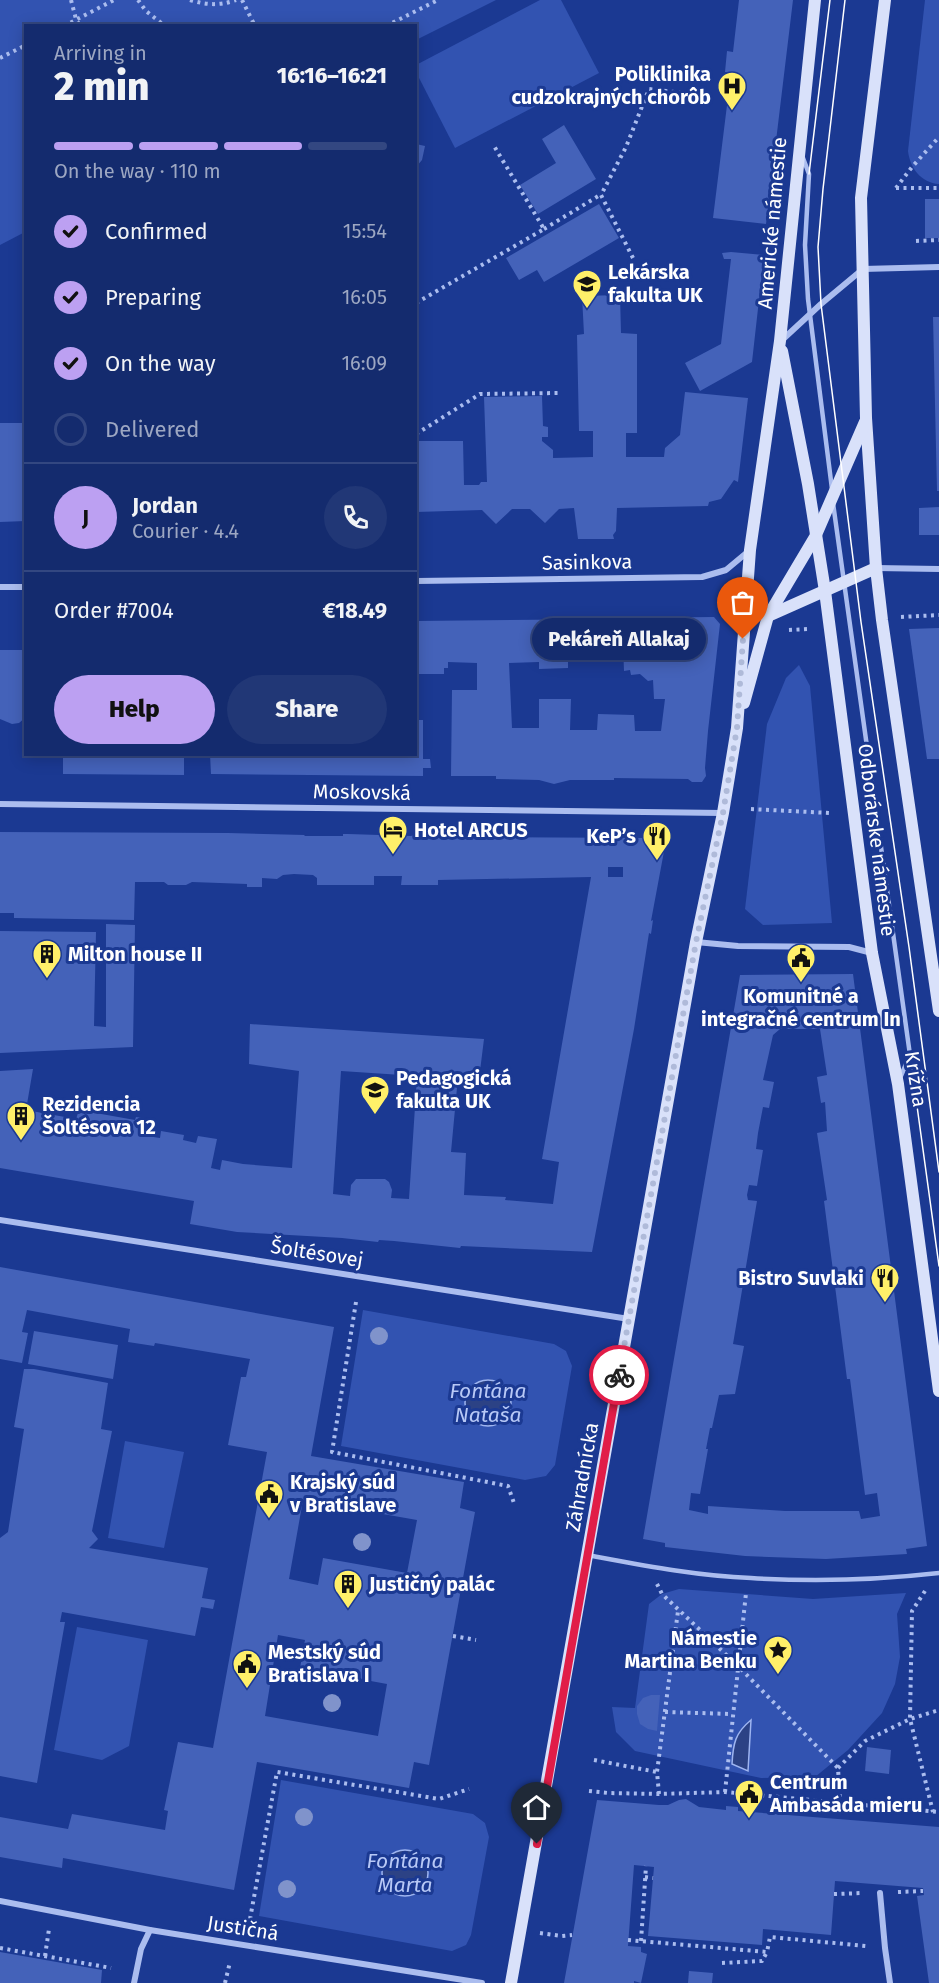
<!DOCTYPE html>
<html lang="en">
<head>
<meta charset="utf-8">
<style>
	body { margin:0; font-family:"Fira Sans",sans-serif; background:#213776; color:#f1f3f6; height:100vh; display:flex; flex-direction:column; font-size:22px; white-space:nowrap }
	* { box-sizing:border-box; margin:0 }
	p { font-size:20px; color:#9da7c2 }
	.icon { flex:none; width:33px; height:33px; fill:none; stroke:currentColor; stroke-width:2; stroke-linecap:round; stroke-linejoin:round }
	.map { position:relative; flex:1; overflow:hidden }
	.details { position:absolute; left:24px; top:24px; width:393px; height:732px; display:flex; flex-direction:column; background:#142b6e; border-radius:0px; box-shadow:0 3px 15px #0003,0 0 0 2px #334781 }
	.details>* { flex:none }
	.pin { position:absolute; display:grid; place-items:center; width:51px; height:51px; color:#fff; margin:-62px -26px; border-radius:50% 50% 50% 0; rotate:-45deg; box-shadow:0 0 6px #0007 }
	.pin .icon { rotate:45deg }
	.courier { position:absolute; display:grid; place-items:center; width:60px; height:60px; margin:-30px; border:4px solid #e11d48; border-radius:50%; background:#fff; color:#222; box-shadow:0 2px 8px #0007 }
	.bubble { position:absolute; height:42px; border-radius:21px; background:#142b6e; box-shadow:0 3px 15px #0003,0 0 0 2px #334781; font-size:20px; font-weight:800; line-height:42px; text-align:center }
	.overview em { font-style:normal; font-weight:800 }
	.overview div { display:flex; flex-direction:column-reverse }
	.overview { display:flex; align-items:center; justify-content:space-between; height:102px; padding:0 30px }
	h1 { font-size:39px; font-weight:800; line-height:45px }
	.bar { display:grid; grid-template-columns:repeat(4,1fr); gap:9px 6px; align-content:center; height:72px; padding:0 30px }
	.bar i { height:8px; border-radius:4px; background:#334781 }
	.bar .active { background:#bca0f2 }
	.bar p { grid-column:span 4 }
	.line { display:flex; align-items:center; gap:15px; padding:0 30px; border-top:2px solid #334781 }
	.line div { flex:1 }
	.round { display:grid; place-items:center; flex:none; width:63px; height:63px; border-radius:32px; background:#213776 }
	ol { padding:0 30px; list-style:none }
	li { display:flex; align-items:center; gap:18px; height:66px }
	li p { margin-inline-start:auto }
	li .icon { padding:6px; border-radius:50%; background:#bca0f2; color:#111; stroke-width:4 }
	li:last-child { color:#9da7c2 }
	li i { width:33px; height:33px; border:3px solid #334781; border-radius:50% }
	.action { display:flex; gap:12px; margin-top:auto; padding:12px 30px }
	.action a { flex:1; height:69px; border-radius:36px; background:#bca0f2; color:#111; font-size:24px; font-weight:800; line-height:69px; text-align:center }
	.action a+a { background:#213776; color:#f1f3f6 }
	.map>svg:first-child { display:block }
</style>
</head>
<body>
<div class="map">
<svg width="939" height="1983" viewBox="0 0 939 1983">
	<rect width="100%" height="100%" fill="#1b3992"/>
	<g fill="#3253b1" fill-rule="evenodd">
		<path d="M 0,0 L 496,0 L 416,40 L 416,26 L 26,26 L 25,232 L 0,245 Z"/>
		<path d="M 540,0 L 561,0 L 599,73 L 455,148 L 416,72 L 416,65 Z"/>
		<path d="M 925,0 L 939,0 L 939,184 C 921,183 910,168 908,151 Z"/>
		<path d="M 799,665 L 810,686 L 832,923 L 763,925 L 745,909 L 767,724 L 786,678 Z"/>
		<path d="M 363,1310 L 554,1344 L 566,1351 L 572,1366 L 555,1465 L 546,1476 L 525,1480 L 341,1446 ZM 488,1379 C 505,1382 520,1400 506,1416 C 478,1450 441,1388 488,1379 Z"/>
		<path d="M 125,1441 L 184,1452 L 164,1548 L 108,1538 Z"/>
		<path d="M 679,1589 L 813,1599 L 906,1593 L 897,1614 L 900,1657 L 895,1684 L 882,1713 L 848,1750 L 815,1777 L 761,1778 L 635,1751 L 616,1732 L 612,1707 L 635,1708 L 649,1604 L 662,1594 Z"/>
		<path d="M 77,1627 L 148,1640 L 129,1746 L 102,1760 L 54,1750 Z"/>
		<path d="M 281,1780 L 473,1814 L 485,1823 L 489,1837 L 471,1935 L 466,1945 L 452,1951 L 259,1916 ZM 406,1850 C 419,1852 425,1859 429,1870 L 419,1892 C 398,1903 379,1887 383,1865 Z"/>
	</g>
	<g fill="#2c4285" stroke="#9eb5f1" stroke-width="1.5">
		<circle cx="488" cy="1403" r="23"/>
		<path d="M 751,1720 L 748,1771 L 732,1764 C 733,1744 735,1733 751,1720 Z"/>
		<circle cx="405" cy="1873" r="23"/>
	</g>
	<g fill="#4462b9" fill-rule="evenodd">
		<path d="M 739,0 L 793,0 L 766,224 L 713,218 L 731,73 L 725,72 L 727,51 L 733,52 Z"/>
		<path d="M 564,125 L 596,179 L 538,214 L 520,185 L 556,163 L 542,139 Z"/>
		<path d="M 416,144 L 425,146 L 422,160 L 416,167 Z"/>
		<rect x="925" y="199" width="14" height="39"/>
		<path d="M 599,204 L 619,238 L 544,282 L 537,270 L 519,280 L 506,258 Z"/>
		<path d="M 731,252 L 764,255 L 752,362 L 700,391 L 685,363 L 721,344 L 731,259 L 724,259 L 722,253 Z"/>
		<path d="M 620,295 L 621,333 L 637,334 L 637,433 L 626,433 L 626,457 L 664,457 L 665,448 L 680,435 L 685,392 L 748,398 L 738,482 L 734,480 L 721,499 L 709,502 L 708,506 L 617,508 L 616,531 L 613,535 L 614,539 L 578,539 L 574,508 L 559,509 L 545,523 L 530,509 L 512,509 L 496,524 L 482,510 L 416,512 L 416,441 L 463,441 L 464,485 L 479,485 L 481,482 L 487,482 L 484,397 L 542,396 L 543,426 L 548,427 L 548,437 L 542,437 L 542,441 L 553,450 L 553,458 L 593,457 L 593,431 L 579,431 L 577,335 L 584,334 L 582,296 Z"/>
		<path d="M 933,317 L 939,317 L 939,491 L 937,491 Z"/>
		<path d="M 0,423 L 26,423 L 26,521 L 0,522 Z"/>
		<path d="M 939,507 L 939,535 L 919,535 L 919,508 Z"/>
		<path d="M 714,617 L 720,624 L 708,731 L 705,768 L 706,776 L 702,782 L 692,782 L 688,779 L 614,778 L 614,780 L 570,780 L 554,784 L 539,780 L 496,779 L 496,776 L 451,776 L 452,690 L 477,690 L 477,663 L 448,662 L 448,668 L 444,668 L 444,674 L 416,674 L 416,621 L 612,619 L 612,661 L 568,662 L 568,668 L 539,669 L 539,662 L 509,663 L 512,728 L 539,728 L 539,699 L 571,699 L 570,730 L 597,730 L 598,714 L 634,715 L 635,731 L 661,731 L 665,699 L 654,699 L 653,680 L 648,681 L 640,674 L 631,675 L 630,670 L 624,671 L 622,618 Z"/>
		<path d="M 939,628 L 939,759 L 927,759 L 909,629 Z"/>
		<path d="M 0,650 L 26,650 L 26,717 L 19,723 L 12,724 L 0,719 Z"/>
		<path d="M 416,720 L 423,720 L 423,759 L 430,759 L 431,768 L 423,768 L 423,776 L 211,774 L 210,754 L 416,754 Z"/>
		<path d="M 63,754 L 184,754 L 184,775 L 63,774 Z"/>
		<path d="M 0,832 L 228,833 L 305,835 L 304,836 L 343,836 L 343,834 L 348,834 L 411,836 L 416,834 L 415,836 L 424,836 L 423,834 L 427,834 L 428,836 L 439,834 L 439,837 L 655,838 L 662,840 L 665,846 L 651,921 L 653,920 L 651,934 L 649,933 L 634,1029 L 592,1252 L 461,1246 L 460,1248 L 394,1241 L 379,1240 L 378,1242 L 342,1238 L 237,1232 L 190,1224 L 194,1201 L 0,1168 L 0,1071 L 33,1069 L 26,1110 L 76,1119 L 79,1110 L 135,1120 L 136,1117 L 150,1119 L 147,1136 L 160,1138 L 161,1131 L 184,1135 L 183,1140 L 196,1143 L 198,1136 L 217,1139 L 211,1168 L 220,1170 L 222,1160 L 243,1164 L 292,1168 L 299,1071 L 249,1064 L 250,1024 L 484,1039 L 479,1079 L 458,1077 L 451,1152 L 466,1153 L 464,1195 L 506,1197 L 505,1200 L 553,1204 L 559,1162 L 542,1159 L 591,877 L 438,880 L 438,885 L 401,885 L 402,876 L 374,876 L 374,885 L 317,885 L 317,878 L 313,875 L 294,874 L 283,875 L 277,879 L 262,878 L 262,887 L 247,887 L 247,884 L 192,882 L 186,885 L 168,885 L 164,882 L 135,882 L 134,920 L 14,918 L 14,913 L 0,913 ZM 608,867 L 623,867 L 623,877 L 608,877 ZM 341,1071 L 417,1076 L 409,1199 L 391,1198 L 392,1190 L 389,1182 L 385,1179 L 356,1179 L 351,1185 L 350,1196 L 333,1194 Z"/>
		<path d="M 106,924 L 135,925 L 133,1047 L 0,1053 L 0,931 L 96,932 L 94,1026 L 106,1027 Z"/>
		<path d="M 853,974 L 927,1546 L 906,1549 L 907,1554 L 826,1559 L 745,1556 L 665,1547 L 665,1543 L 643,1539 L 740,975 ZM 780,1029 L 820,1029 L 827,1075 L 817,1077 L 821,1103 L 825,1102 L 827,1131 L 817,1133 L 827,1200 L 824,1201 L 847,1379 L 850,1379 L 865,1495 L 877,1493 L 880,1516 L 861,1519 L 859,1511 L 785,1511 L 708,1506 L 708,1514 L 689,1510 L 691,1493 L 700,1494 L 708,1449 L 706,1449 L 710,1428 L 712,1428 L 719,1395 L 735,1394 L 744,1346 L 733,1344 L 757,1201 L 748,1200 L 747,1195 L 749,1185 L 757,1186 L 763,1150 L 756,1149 L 758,1133 L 763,1107 L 769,1108 L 774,1082 L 763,1080 L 773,1035 Z"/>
		<path d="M 0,1267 L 334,1327 L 311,1456 L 464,1482 L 460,1508 L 475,1512 L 429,1765 L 414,1762 L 409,1788 L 257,1762 L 234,1890 L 63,1858 L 62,1868 L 0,1857 L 0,1817 L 68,1829 L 72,1814 L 165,1830 L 168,1811 L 164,1810 L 178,1742 L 213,1748 L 267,1452 L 228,1445 L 241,1377 L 246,1377 L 250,1359 L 155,1343 L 154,1346 L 128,1342 L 130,1329 L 27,1310 L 22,1332 L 28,1333 L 22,1363 L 0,1359 ZM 303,1500 L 417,1520 L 407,1573 L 323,1558 L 318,1585 L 289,1579 ZM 278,1635 L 305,1640 L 300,1668 L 387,1684 L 378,1736 L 265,1716 Z"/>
		<path d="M 34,1331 L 118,1345 L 113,1379 L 28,1364 Z"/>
		<path d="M 24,1369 L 34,1369 L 108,1383 L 101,1429 L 112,1431 L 92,1531 L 98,1539 L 89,1548 L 208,1568 L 202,1598 L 215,1600 L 213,1609 L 201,1607 L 195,1636 L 62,1612 L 60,1622 L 65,1622 L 37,1783 L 0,1776 L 0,1538 L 8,1532 L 24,1429 L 14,1427 Z"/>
		<path d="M 651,1695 L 660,1695 L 657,1731 L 648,1729 L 640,1724 L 637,1714 L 637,1706 L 643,1698 Z"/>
		<path d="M 867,1747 L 891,1750 L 889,1774 L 865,1771 Z"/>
		<path d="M 686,1799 L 699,1807 L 726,1810 L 726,1806 L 738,1807 L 738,1811 L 939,1827 L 939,1983 L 929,1983 L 917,1896 L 924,1895 L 923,1888 L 835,1881 L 831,1935 L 763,1929 L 762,1945 L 648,1936 L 654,1867 L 634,1865 L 628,1946 L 641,1947 L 641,1952 L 647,1954 L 641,1983 L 634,1981 L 634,1983 L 564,1983 L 597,1800 L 659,1805 L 668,1805 L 679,1800 Z"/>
		<path d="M 0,1952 L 102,1970 L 101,1983 L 0,1983 Z"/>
		<path d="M 689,1971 L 713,1973 L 712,1983 L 688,1983 Z"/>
	</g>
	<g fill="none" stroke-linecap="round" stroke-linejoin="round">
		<g stroke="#abbdef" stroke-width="4" stroke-dasharray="3 4.5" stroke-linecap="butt">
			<path d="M 71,0 L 76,19 L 80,26"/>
			<path d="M 138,0 L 146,11 L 165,26"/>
			<path d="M 190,0 C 207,5 219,6 236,0"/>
			<path d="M 242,0 L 255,26"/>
			<path d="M 64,26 L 114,0"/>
			<path d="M 386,26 L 438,0"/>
			<path d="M 0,58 L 26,45"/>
			<path d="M 896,188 L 912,167 L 939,137"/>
			<path d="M 896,188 L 939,188"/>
			<path d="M 544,229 L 600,195"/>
			<path d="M 916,241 L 939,240"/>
			<path d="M 633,258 L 601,195 L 626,147 L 649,89 L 700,95"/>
			<path d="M 416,303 L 544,229 L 494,146"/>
			<path d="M 416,434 L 480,394 L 559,393"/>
			<path d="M 901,617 L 939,615"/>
			<path d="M 789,630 L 809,629"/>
			<path d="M 751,809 L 830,813"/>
			<path d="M 356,1302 L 332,1452 L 508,1486 L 515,1506"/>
			<path d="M 657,1584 L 662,1594 L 737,1665 L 838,1768 L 840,1802"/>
			<path d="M 925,1591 L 912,1611 L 910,1719 L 933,1812"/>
			<path d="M 453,1636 L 476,1640"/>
			<path d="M 665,1712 L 732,1714"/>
			<path d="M 594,1760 L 657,1772"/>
			<path d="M 838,1768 L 865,1741 L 910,1719 L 939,1710"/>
			<path d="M 589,1791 L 608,1793 L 659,1794 L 725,1792 L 939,1812"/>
			<path d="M 725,1792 L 746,1593"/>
			<path d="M 659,1794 L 657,1772 L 678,1611"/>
			<path d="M 645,1877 L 653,1878"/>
			<path d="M 898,1892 L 923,1891"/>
			<path d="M 834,1894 L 863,1893"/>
			<path d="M 250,1919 L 277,1772 L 439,1799 L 469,1789"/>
			<path d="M 540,1933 L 562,1936 L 572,1935"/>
			<path d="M 628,1940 L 767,1952 L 770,1937 L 866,1946"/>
			<path d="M 641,1941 L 646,1866"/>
			<path d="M 0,1948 L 111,1968"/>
			<path d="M 45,1956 L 49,1929"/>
			<path d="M 722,1963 L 762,1961 L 767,1952"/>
			<path d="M 225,1983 L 230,1962"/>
		</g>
		<g stroke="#abbdef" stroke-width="4.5">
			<path d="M 803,158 L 809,174 L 805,245 L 808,299 L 832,489"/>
			<path d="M 833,503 L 910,1055 L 900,1078"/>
			<path d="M 587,1555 C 641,1565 696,1576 751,1578 C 814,1582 877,1580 939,1573"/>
		</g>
		<g stroke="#abbdef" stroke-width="6">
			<path d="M 781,341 L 821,304 L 863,269 L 939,267"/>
			<path d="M 876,568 L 939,569"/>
			<path d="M 416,581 L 702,577 L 726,570 L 750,550"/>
			<path d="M 0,587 L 26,587"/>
			<path d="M 0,804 L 722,813"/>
			<path d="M 696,942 L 738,946 L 849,947 L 872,953"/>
			<path d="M 0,1220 L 629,1319"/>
			<path d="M 880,1893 L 885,1948 L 890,1983"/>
			<path d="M 0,1901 L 150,1930 L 482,1983"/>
			<path d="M 134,1983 L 141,1949 L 150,1930"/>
		</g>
		<g stroke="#d9e1fa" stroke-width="12">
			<path d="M 885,0 L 861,198 L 866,418 L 876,568 L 882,620 L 939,1011"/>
			<path d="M 782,351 L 808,484 L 825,591 L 872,953 L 898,1084 L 939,1391"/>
			<path d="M 768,616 L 876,568"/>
			<path d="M 744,703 L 768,616 L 815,537 L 865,422"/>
			<path d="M 511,1983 L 696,942 L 723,813 L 737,728 L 750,550 L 780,341 L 815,0"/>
		</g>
		<g stroke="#fff" stroke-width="1.5">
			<path d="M 845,0 L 823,189 L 818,247 L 821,304 L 861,622 L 909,947 L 939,1172"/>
			<path d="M 809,174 L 830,0"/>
			<path d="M 910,1055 L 939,1266"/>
		</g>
	</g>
	<g fill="#8093cb">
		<circle cx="379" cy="1336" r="9"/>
		<circle cx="362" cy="1542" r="9"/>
		<circle cx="332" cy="1703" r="9"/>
		<circle cx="304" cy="1817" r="9"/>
		<circle cx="287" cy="1889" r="9"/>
	</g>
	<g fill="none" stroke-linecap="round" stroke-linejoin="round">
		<path stroke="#afbad9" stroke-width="6" stroke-dasharray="0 10.8" d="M 619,1375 L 696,942 L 723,813 L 737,728 L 743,639"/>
		<path stroke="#e11d48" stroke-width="8" d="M 537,1844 L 619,1375"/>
	</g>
	<defs>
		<g id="hospital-pin" transform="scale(1.5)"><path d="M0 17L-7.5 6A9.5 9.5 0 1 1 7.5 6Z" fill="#fff069" stroke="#1b3992"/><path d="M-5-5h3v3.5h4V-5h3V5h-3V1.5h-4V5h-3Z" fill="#111"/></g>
		<g id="university-pin" transform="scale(1.5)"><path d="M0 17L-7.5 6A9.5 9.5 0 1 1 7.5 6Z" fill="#fff069" stroke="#1b3992"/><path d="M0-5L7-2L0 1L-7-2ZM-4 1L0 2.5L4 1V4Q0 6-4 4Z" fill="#111"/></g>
		<g id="hotel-pin" transform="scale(1.5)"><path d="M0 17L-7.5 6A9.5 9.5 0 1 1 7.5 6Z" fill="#fff069" stroke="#1b3992"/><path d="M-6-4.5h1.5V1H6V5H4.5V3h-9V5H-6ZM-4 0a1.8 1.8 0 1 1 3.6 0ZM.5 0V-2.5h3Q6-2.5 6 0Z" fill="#111"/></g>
		<g id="restaurant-pin" transform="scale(1.5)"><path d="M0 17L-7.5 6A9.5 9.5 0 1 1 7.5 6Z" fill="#fff069" stroke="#1b3992"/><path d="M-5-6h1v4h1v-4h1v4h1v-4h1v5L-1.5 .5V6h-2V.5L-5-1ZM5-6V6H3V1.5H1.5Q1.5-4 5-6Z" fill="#111"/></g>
		<g id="building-pin" transform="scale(1.5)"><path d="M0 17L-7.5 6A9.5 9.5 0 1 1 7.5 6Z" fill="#fff069" stroke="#1b3992"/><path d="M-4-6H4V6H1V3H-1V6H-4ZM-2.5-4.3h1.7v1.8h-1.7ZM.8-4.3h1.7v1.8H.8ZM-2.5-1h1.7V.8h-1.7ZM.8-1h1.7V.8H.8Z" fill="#111"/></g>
		<g id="civic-pin" transform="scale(1.5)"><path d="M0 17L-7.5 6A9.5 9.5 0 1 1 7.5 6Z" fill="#fff069" stroke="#1b3992"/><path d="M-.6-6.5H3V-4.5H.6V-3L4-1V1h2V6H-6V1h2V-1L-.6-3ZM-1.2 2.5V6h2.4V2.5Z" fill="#111"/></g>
		<g id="sight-pin" transform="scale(1.5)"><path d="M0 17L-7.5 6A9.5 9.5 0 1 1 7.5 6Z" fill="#fff069" stroke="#1b3992"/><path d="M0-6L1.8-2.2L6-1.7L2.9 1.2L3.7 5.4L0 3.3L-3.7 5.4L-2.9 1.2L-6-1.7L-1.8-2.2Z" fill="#111"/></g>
	</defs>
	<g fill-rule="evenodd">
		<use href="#hospital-pin" x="732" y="86"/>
		<use href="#university-pin" x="587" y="284"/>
		<use href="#hotel-pin" x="393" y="830"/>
		<use href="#restaurant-pin" x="657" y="836"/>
		<use href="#building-pin" x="47" y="954"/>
		<use href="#civic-pin" x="801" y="958"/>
		<use href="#university-pin" x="375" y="1090"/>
		<use href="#building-pin" x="21" y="1116"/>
		<use href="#restaurant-pin" x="885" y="1278"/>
		<use href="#civic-pin" x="269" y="1494"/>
		<use href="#building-pin" x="348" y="1584"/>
		<use href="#sight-pin" x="778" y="1650"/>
		<use href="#civic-pin" x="247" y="1664"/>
		<use href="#civic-pin" x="749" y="1794"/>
	</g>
	<g text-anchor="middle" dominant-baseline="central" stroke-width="6" stroke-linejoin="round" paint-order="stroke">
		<g font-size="20" font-weight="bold" fill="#fff" stroke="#1b3992" text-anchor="start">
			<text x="711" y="74" text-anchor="end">Poliklinika<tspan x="711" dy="23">cudzokrajných chorôb</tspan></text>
			<text x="608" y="272">Lekárska<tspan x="608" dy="23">fakulta UK</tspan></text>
			<text x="414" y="830">Hotel ARCUS</text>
			<text x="636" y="836" text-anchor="end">KeP’s</text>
			<text x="68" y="954">Milton house II</text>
			<text x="801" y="996" text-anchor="middle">Komunitné a<tspan x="801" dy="23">integračné centrum In</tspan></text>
			<text x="396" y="1078">Pedagogická<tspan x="396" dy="23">fakulta UK</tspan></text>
			<text x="42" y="1104">Rezidencia<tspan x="42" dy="23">Šoltésova 12</tspan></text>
			<text x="864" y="1278" text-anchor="end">Bistro Suvlaki</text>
			<text x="290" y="1482">Krajský súd<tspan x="290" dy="23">v Bratislave</tspan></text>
			<text x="369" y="1584">Justičný palác</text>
			<text x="757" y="1638" text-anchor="end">Námestie<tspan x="757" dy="23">Martina Benku</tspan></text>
			<text x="268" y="1652">Mestský súd<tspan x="268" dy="23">Bratislava I</tspan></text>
			<text x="770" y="1782">Centrum<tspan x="770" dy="23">Ambasáda mieru</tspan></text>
		</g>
		<g font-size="20" fill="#fff" stroke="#1b3992">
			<text transform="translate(772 223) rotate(-85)">Americké námestie</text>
			<text transform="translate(587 562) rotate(-1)">Sasinkova</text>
			<text transform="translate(362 792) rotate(1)">Moskovská</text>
			<text transform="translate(877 840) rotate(83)">Odborárske námestie</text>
			<text transform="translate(916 1079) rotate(81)">Krížna</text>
			<text transform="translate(317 1253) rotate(9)">Šoltésovej</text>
			<text transform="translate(582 1477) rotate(-80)">Záhradnícka</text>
			<text transform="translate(243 1928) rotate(9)">Justičná</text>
		</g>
		<g font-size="21" font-style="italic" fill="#b7c8f6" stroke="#1b3992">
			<text x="488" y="1391">Fontána<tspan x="488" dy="24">Nataša</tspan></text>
			<text x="405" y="1861">Fontána<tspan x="405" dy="24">Marta</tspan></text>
		</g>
	</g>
</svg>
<div class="pin" style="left:743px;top:639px;background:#ea580c"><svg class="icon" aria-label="bag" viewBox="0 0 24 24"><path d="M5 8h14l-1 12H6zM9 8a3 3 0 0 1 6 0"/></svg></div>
<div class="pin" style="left:537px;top:1844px;background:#1f2937"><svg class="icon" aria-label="home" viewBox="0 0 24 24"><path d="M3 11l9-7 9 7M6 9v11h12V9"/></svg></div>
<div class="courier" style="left:619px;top:1375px"><svg class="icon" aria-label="bike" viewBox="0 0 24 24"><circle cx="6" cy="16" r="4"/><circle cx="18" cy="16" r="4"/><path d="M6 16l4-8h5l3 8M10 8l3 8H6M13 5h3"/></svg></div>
<div class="bubble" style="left:532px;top:618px;width:174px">Pekáreň Allakaj</div>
<section class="details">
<div class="overview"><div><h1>2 min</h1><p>Arriving in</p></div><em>16:16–16:21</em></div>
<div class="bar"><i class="active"></i><i class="active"></i><i class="active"></i><i></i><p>On the way · 110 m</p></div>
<ol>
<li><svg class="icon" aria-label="check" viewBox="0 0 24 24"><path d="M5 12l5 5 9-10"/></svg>Confirmed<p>15:54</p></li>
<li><svg class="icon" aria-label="check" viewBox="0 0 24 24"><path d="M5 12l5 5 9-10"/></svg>Preparing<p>16:05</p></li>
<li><svg class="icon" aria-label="check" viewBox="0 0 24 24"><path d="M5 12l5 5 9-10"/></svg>On the way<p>16:09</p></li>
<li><i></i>Delivered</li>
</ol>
<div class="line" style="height:108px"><b class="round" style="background:#bca0f2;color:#111">J</b><div><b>Jordan</b><p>Courier · 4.4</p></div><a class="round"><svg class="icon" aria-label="phone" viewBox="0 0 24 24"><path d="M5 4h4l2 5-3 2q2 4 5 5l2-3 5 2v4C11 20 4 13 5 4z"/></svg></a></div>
<div class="line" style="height:78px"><div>Order #7004</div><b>€18.49</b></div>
<div class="action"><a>Help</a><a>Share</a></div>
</section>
</div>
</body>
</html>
